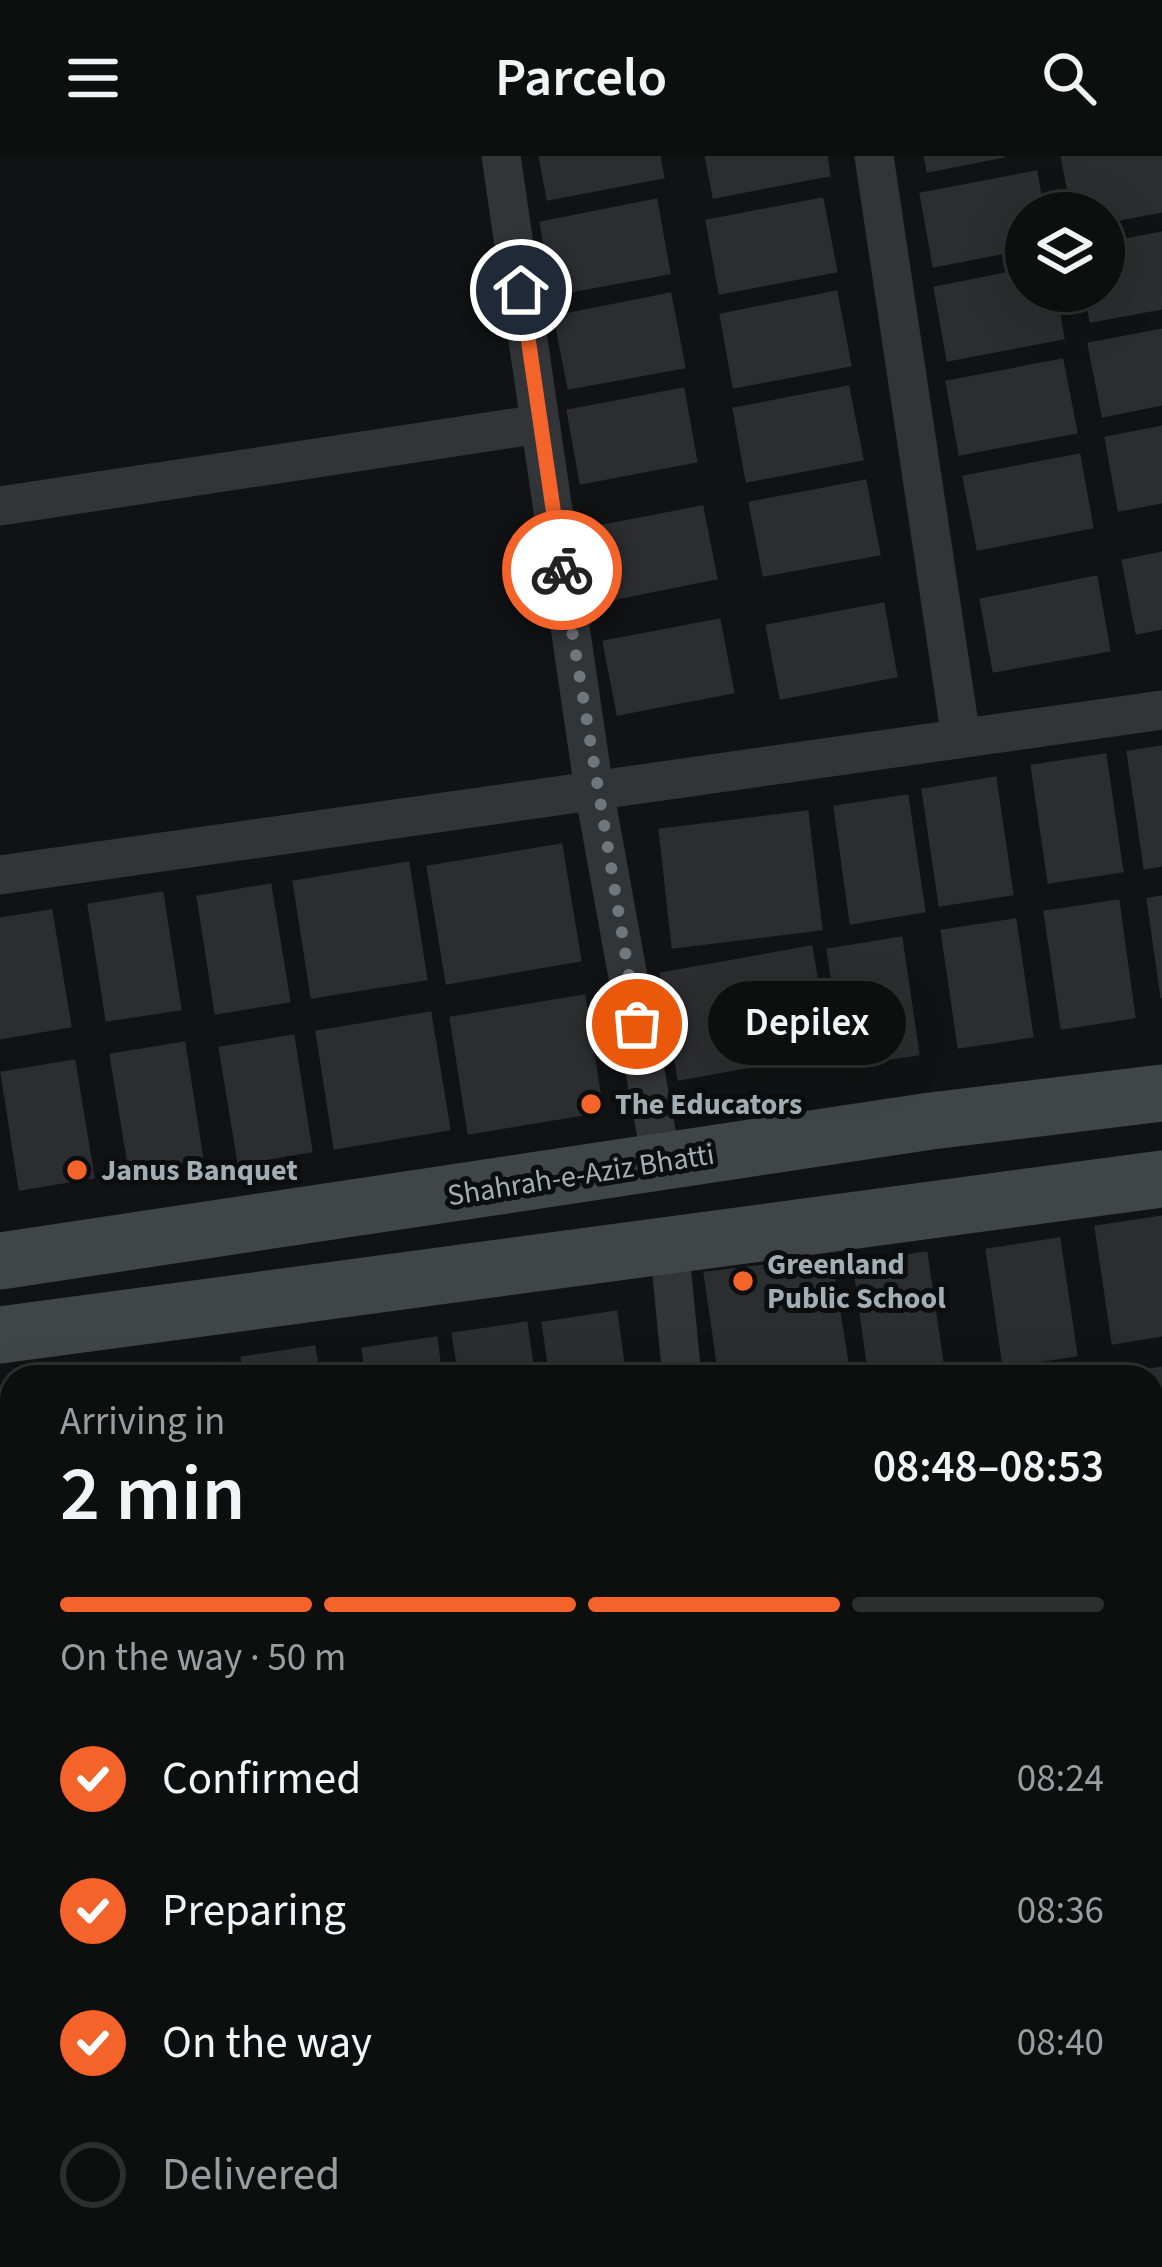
<!DOCTYPE html>
<html lang="en">
<head>
<meta charset="utf-8">
<style>
	body { margin:0; font-family:"Source Sans 3",sans-serif; background:#1b1c1c; color:#f1f3f6; height:100vh; display:flex; flex-direction:column; font-size:45px; white-space:nowrap }
	* { box-sizing:border-box; margin:0 }
	p { font-size:39px; color:#9a9c9e }
	.icon { flex:none; width:66px; height:66px; fill:none; stroke:currentColor; stroke-width:2; stroke-linecap:round; stroke-linejoin:round }
	.map { position:relative; flex:1; overflow:hidden }
	.panel { position:absolute; left:0px; top:1209px; width:1164px; height:903px; display:flex; flex-direction:column; background:#0d0e0e; border-radius:36px 36px 0 0; box-shadow:0 12px 48px #0002,0 0 0 3px #2d2e2e }
	.panel>* { flex:none }
	.fabs { position:absolute; left:1005px; top:36px; display:grid; gap:24px }
	.fabs a { display:grid; place-items:center; width:120px; height:120px; border-radius:50%; background:#0d0e0e; box-shadow:0 12px 48px #0002,0 0 0 3px #2d2e2e; font-size:60px }
	.pin { position:absolute; display:grid; place-items:center; width:102px; height:102px; color:#fff; margin:-51px; border:6px solid #fff; border-radius:50%; box-shadow:0 3px 12px #0007 }
	.courier { position:absolute; display:grid; place-items:center; width:120px; height:120px; margin:-60px; border:9px solid #f46329; border-radius:50%; background:#fff; color:#222; box-shadow:0 3px 15px #0007 }
	.bubble { position:absolute; height:84px; border-radius:42px; background:#0d0e0e; box-shadow:0 12px 48px #0002,0 0 0 3px #2d2e2e; font-size:39px; font-weight:600; line-height:84px; text-align:center }
	.overview em { font-style:normal; font-weight:600 }
	.overview div { display:flex; flex-direction:column-reverse }
	.overview { display:flex; align-items:center; justify-content:space-between; height:204px; padding:0 60px }
	h1 { font-size:78px; font-weight:600; line-height:90px }
	.bar { display:grid; grid-template-columns:repeat(4,1fr); gap:18px 12px; align-content:center; height:144px; padding:0 60px }
	.bar i { height:15px; border-radius:9px; background:#2d2e2e }
	.bar .selected { background:#f46329 }
	.bar p { grid-column:span 4 }
	ol { padding:0 60px; list-style:none }
	li { display:flex; align-items:center; gap:36px; height:132px }
	li p { margin-inline-start:auto }
	li .icon { padding:12px; border-radius:50%; background:#f46329; color:#fff; stroke-width:4 }
	li:last-child { color:#9a9c9e }
	li i { width:66px; height:66px; border:6px solid #2d2e2e; border-radius:50% }
	header { display:flex; justify-content:space-between; align-items:center; height:156px; padding:0 60px; background:#0d0e0e; font-size:54px; font-weight:600 }
	.map>svg:first-child { display:block }
</style>
</head>
<body>
<header><svg class="icon" aria-label="menu" viewBox="0 0 24 24"><path d="M4 6h16M4 12h16M4 18h16"/></svg>Parcelo<svg class="icon" aria-label="search" viewBox="0 0 24 24"><circle cx="10" cy="10" r="6"/><path d="M15 15l6 6"/></svg></header>
<div class="map">
<svg width="1162" height="2111" viewBox="0 0 1162 2111">
	<rect width="100%" height="100%" fill="#111213"/>
	<g fill="#2c2d2f" stroke="#2b2d2f" stroke-width="3">
		<path d="M 540,0 L 659,0 L 663,21 L 548,43 Z"/>
		<path d="M 706,0 L 826,0 L 829,19 L 714,41 Z"/>
		<path d="M 925,0 L 1004,0 L 928,15 Z"/>
		<path d="M 1062,0 L 1162,0 L 1162,55 L 1104,66 L 1104,57 L 1073,57 Z"/>
		<path d="M 1036,16 L 1043,57 L 1026,57 L 1026,92 L 934,110 L 921,38 Z"/>
		<path d="M 822,43 L 836,115 L 720,137 L 707,65 Z"/>
		<path d="M 656,44 L 669,117 L 554,138 L 541,67 Z"/>
		<path d="M 1162,77 L 1162,152 L 1091,165 L 1085,135 L 1104,135 L 1104,88 Z"/>
		<path d="M 1026,114 L 1026,135 L 1055,135 L 1063,182 L 948,204 L 935,132 Z"/>
		<path d="M 836,136 L 850,209 L 734,231 L 721,159 Z"/>
		<path d="M 670,138 L 684,211 L 569,232 L 555,161 Z"/>
		<path d="M 1162,174 L 1162,248 L 1103,260 L 1089,188 Z"/>
		<path d="M 1062,204 L 1076,276 L 960,298 L 947,226 Z"/>
		<path d="M 848,231 L 862,303 L 747,325 L 734,253 Z"/>
		<path d="M 683,233 L 696,305 L 581,327 L 568,255 Z"/>
		<path d="M 1162,271 L 1162,346 L 1119,354 L 1106,282 Z"/>
		<path d="M 1079,299 L 1092,371 L 978,393 L 964,321 Z"/>
		<path d="M 865,325 L 879,398 L 764,419 L 750,347 Z"/>
		<path d="M 702,351 L 716,422 L 601,445 L 587,373 Z"/>
		<path d="M 1162,397 L 1162,472 L 1137,477 L 1123,405 Z"/>
		<path d="M 1096,421 L 1109,494 L 994,515 L 981,444 Z"/>
		<path d="M 883,448 L 896,520 L 781,542 L 767,470 Z"/>
		<path d="M 719,464 L 733,536 L 618,558 L 604,486 Z"/>
		<path d="M 1162,591 L 1162,709 L 1145,712 L 1128,596 Z"/>
		<path d="M 1105,599 L 1122,715 L 1049,726 L 1032,610 Z"/>
		<path d="M 995,622 L 1012,738 L 940,749 L 923,634 Z"/>
		<path d="M 907,640 L 924,755 L 851,767 L 835,651 Z"/>
		<path d="M 807,656 L 821,773 L 673,791 L 660,674 Z"/>
		<path d="M 561,689 L 580,804 L 447,827 L 428,711 Z"/>
		<path d="M 408,707 L 426,823 L 312,841 L 294,726 Z"/>
		<path d="M 270,729 L 289,845 L 216,857 L 198,741 Z"/>
		<path d="M 162,737 L 180,853 L 107,864 L 89,749 Z"/>
		<path d="M 1162,741 L 1162,842 L 1148,743 Z"/>
		<path d="M 1118,745 L 1134,861 L 1062,872 L 1045,756 Z"/>
		<path d="M 51,755 L 70,870 L 0,882 L 0,763 Z"/>
		<path d="M 1015,764 L 1032,880 L 959,891 L 942,775 Z"/>
		<path d="M 901,782 L 918,898 L 845,909 L 828,794 Z"/>
		<path d="M 811,791 L 829,896 L 679,923 L 661,818 Z"/>
		<path d="M 584,840 L 602,955 L 469,977 L 451,862 Z"/>
		<path d="M 430,857 L 449,973 L 335,992 L 317,876 Z"/>
		<path d="M 293,880 L 311,995 L 239,1007 L 220,892 Z"/>
		<path d="M 184,887 L 202,1003 L 130,1015 L 111,899 Z"/>
		<path d="M 74,905 L 93,1021 L 20,1033 L 2,917 Z"/>
		<path d="M 1162,1061 L 1162,1179 L 1113,1187 L 1096,1071 Z"/>
		<path d="M 1059,1083 L 1076,1199 L 1004,1210 L 987,1094 Z"/>
		<path d="M 926,1097 L 943,1213 L 870,1221 L 854,1108 Z"/>
		<path d="M 830,1102 L 849,1218 L 720,1221 L 705,1117 Z"/>
		<path d="M 616,1156 L 625,1221 L 551,1221 L 543,1167 Z"/>
		<path d="M 526,1167 L 534,1221 L 460,1221 L 453,1178 Z"/>
		<path d="M 436,1182 L 441,1221 L 367,1221 L 363,1193 Z"/>
		<path d="M 314,1191 L 319,1221 L 245,1221 L 242,1202 Z"/>
		<path d="M 219,1207 L 221,1221 L 147,1221 L 146,1217 Z"/>
		<path d="M 122,1212 L 123,1221 L 65,1221 Z"/>
		<path d="M 1162,1212 L 1162,1330 L 1152,1332 L 1152,1221 L 1123,1218 Z"/>
		<path d="M 12,1229 L 12,1348 L 0,1350 L 0,1231 Z"/>
		<path d="M 12,1385 L 12,1503 L 0,1505 L 0,1387 Z"/>
		<path d="M 1162,1406 L 1162,1509 L 1152,1510 L 1152,1407 Z"/>
		<path d="M 1162,1515 L 1162,1619 L 1152,1620 L 1152,1516 Z"/>
		<path d="M 12,1598 L 12,1716 L 7,1717 L 0,1599 Z"/>
		<path d="M 1162,1632 L 1162,1735 L 1156,1736 L 1152,1633 Z"/>
		<path d="M 1162,1746 L 1162,1850 L 1160,1850 L 1152,1747 Z"/>
		<path d="M 12,1768 L 12,1812 L 5,1769 Z"/>
		<path d="M 0,1822 L 9,1887 L 0,1888 Z"/>
		<path d="M 12,1968 L 12,2087 L 0,2089 L 0,1970 Z"/>
		<path d="M 257,2100 L 259,2111 L 185,2111 L 183,2102 Z"/>
		<path d="M 278,2100 L 352,2100 L 354,2111 L 280,2111 Z"/>
		<path d="M 387,2100 L 461,2100 L 463,2111 L 388,2111 Z"/>
		<path d="M 493,2100 L 567,2100 L 568,2111 L 494,2111 Z"/>
		<path d="M 636,2100 L 710,2100 L 711,2111 L 637,2111 Z"/>
		<path d="M 844,2100 L 963,2100 L 965,2111 L 846,2111 Z"/>
		<path d="M 994,2100 L 1038,2100 L 995,2108 Z"/>
	</g>
	<g fill="none" stroke-linecap="round" stroke-linejoin="round">
		<g stroke="#323538" stroke-width="39">
			<path d="M 501,0 L 594,634 L 662,1008"/>
			<path d="M 874,0 L 961,582"/>
			<path d="M 0,350 L 540,268"/>
			<path d="M 0,719 L 1162,554"/>
			<path d="M 669,1089 L 682,1221"/>
			<path d="M 1152,1394 L 1162,1392"/>
			<path d="M 0,1559 L 12,1558"/>
			<path d="M 0,1933 L 12,1931"/>
			<path d="M 1152,1962 L 1162,2039"/>
			<path d="M 807,2100 L 808,2111"/>
		</g>
		<g stroke="#404548" stroke-width="57">
			<path d="M 0,1105 L 931,965 L 1162,937"/>
			<path d="M 0,1179 L 1162,1023"/>
		</g>
	</g>
	<g fill="none" stroke-linecap="round" stroke-linejoin="round">
		<path stroke="#70777c" stroke-width="12" stroke-dasharray="0 21.6" d="M 562,414 L 637,868"/>
		<path stroke="#f46329" stroke-width="15" d="M 521,134 L 562,414"/>
	</g>
	<g fill="#f46329" stroke="#0c0d0e" stroke-width="4.5">
		<circle cx="591" cy="948" r="12"/>
		<circle cx="77" cy="1014" r="12"/>
		<circle cx="743" cy="1125" r="12"/>
	</g>
	<g text-anchor="middle" dominant-baseline="central" stroke-width="10" stroke-linejoin="round" paint-order="stroke">
		<g font-size="30" font-weight="bold" fill="#a3aeb4" stroke="#0c0d0e" text-anchor="start">
			<text x="615" y="948">The Educators</text>
			<text x="101" y="1014">Janus Banquet</text>
			<text x="767" y="1108">Greenland<tspan x="767" dy="34">Public School</tspan></text>
		</g>
		<g font-size="30" fill="#a3aeb4" stroke="#0c0d0e">
			<text transform="translate(581 1019) rotate(-9)">Shahrah-e-Aziz Bhatti</text>
		</g>
	</g>
</svg>
<div class="fabs">
<a><svg class="icon" aria-label="layers" viewBox="0 0 24 24"><path d="M12 4l9 5-9 5-9-5zM3 14l9 5 9-5"/></svg></a>
</div>
<div class="pin" style="left:637px;top:868px;background:#ea580c"><svg class="icon" aria-label="bag" viewBox="0 0 24 24"><path d="M5 8h14l-1 12H6zM9 8a3 3 0 0 1 6 0"/></svg></div>
<div class="pin" style="left:521px;top:134px;background:#1f2937"><svg class="icon" aria-label="home" viewBox="0 0 24 24"><path d="M3 11l9-7 9 7M6 9v11h12V9"/></svg></div>
<div class="courier" style="left:562px;top:414px"><svg class="icon" aria-label="bike" viewBox="0 0 24 24"><circle cx="6" cy="16" r="4"/><circle cx="18" cy="16" r="4"/><path d="M6 16l4-8h5l3 8M10 8l3 8H6M13 5h3"/></svg></div>
<div class="bubble" style="left:708px;top:825px;width:198px">Depilex</div>
<section class="panel">
<div class="overview"><div><h1>2 min</h1><p>Arriving in</p></div><em>08:48–08:53</em></div>
<div class="bar"><i class="selected"></i><i class="selected"></i><i class="selected"></i><i></i><p>On the way · 50 m</p></div>
<ol>
<li><svg class="icon" aria-label="check" viewBox="0 0 24 24"><path d="M5 12l5 5 9-10"/></svg>Confirmed<p>08:24</p></li>
<li><svg class="icon" aria-label="check" viewBox="0 0 24 24"><path d="M5 12l5 5 9-10"/></svg>Preparing<p>08:36</p></li>
<li><svg class="icon" aria-label="check" viewBox="0 0 24 24"><path d="M5 12l5 5 9-10"/></svg>On the way<p>08:40</p></li>
<li><i></i>Delivered</li>
</ol>
</section>
</div>
</body>
</html>
